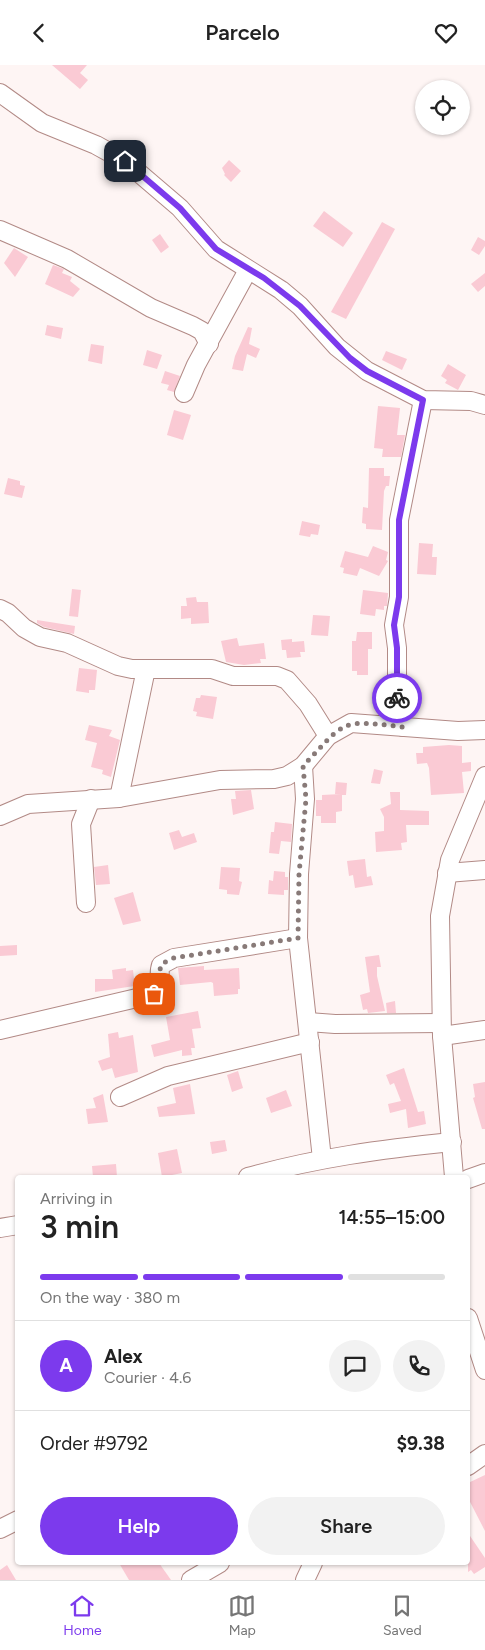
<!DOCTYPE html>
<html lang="en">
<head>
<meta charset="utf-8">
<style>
	body { margin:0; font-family:Figtree,sans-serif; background:#f2f2f2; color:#222; height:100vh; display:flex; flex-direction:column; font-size:19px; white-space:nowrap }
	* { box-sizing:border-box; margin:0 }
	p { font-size:16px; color:#767676 }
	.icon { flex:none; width:28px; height:28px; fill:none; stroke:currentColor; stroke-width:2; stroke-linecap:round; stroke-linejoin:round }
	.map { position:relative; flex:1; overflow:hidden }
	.panel { position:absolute; left:15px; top:1110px; width:455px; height:390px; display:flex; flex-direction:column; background:#fff; border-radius:5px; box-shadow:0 1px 4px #0004 }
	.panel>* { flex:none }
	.tools { position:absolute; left:415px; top:15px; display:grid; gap:10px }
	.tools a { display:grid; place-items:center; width:55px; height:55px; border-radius:50%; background:#fff; box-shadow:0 1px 4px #0004; font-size:25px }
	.pin { position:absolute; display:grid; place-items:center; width:42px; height:42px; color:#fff; margin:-21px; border-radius:10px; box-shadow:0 2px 8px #0006 }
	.courier { position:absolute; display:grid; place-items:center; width:50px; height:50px; margin:-25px; border:4px solid #7c3aed; border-radius:50%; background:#fff; color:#222; box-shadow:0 1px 6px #0007 }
	.summary em { font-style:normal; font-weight:600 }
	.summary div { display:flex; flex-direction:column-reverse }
	.summary { display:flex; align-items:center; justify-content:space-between; height:85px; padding:0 25px }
	h1 { font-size:32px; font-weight:600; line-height:38px }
	.bar { display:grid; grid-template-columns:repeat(4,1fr); gap:8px 5px; align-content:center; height:60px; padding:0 25px }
	.bar i { height:6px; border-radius:4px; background:#e0e0e0 }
	.bar .selected { background:#7c3aed }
	.bar p { grid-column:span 4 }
	.line { display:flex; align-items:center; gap:12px; padding:0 25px; border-top:1px solid #e0e0e0 }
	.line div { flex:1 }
	.round { display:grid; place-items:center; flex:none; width:52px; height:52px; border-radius:26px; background:#f2f2f2 }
	.primary-button { display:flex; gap:10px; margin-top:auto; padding:10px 25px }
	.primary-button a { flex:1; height:58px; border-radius:30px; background:#7c3aed; color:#fff; font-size:20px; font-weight:600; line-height:58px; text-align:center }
	.primary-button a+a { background:#f2f2f2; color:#222 }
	header { display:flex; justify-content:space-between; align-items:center; height:65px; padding:0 25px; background:#fff; font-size:22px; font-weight:600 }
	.tabs { display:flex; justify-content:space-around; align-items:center; height:70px; border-top:1px solid #e0e0e0; background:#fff; font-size:14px; color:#767676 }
	.tabs a { display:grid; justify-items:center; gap:2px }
	.tabs .selected { color:#7c3aed }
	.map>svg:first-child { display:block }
</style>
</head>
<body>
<header><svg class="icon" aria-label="back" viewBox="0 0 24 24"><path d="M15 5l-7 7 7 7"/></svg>Parcelo<svg class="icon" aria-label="heart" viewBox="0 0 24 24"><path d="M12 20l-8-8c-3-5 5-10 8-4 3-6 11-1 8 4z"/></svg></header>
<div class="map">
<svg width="485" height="1515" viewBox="0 0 485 1515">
	<rect width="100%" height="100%" fill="#fef5f4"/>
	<g fill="#facad4">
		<path d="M 52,0 L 87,0 L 80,8 L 88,15 L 80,24 Z"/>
		<path d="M 229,95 L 241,106 L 231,117 L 224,110 L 225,109 L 222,103 Z"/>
		<path d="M 324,146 L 353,168 L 343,182 L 313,161 Z"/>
		<path d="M 382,157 L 395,164 L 346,254 L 331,247 Z"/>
		<path d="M 160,169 L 169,182 L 161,188 L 152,175 Z"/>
		<path d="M 478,172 L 485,176 L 485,181 L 479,190 L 471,185 Z"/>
		<path d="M 14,183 L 28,192 L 15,212 L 4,198 Z"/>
		<path d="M 53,200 L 64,204 L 62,208 L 72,212 L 70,216 L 80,224 L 73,232 L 45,219 Z"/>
		<path d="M 485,208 L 485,221 L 478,227 L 471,219 Z"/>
		<path d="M 47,260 L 63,263 L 61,274 L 45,270 Z"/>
		<path d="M 248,262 L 252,263 L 249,279 L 260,284 L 256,293 L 247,289 L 243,306 L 232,304 L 235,291 Z"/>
		<path d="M 91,279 L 104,281 L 102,299 L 88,296 Z"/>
		<path d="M 147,285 L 162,290 L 157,304 L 143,300 Z"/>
		<path d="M 386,286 L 407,294 L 402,305 L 382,295 Z"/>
		<path d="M 448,299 L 466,310 L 458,325 L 445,318 L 447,315 L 441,311 Z"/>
		<path d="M 165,306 L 180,311 L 174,327 L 167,325 L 169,320 L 161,318 Z"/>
		<path d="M 378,341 L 400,343 L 397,370 L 405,370 L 401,392 L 382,392 L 383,384 L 374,383 Z"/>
		<path d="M 174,345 L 191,350 L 183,375 L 167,370 Z"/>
		<path d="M 369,403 L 384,403 L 384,411 L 390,411 L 389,421 L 386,421 L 384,426 L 382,465 L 366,464 L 366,459 L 362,458 L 363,442 L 368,443 Z"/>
		<path d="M 8,413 L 20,416 L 20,420 L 25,421 L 22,433 L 4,429 Z"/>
		<path d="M 302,456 L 320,460 L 318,470 L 311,469 L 310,472 L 299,470 Z"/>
		<path d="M 419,478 L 433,479 L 432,492 L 437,492 L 436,510 L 417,509 Z"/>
		<path d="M 373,481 L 388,487 L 386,495 L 388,496 L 379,511 L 360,503 L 357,511 L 343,508 L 344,503 L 340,502 L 345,486 L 368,492 Z"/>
		<path d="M 72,524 L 81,525 L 78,552 L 69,551 Z"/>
		<path d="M 363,525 L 388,528 L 387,541 L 384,541 L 384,545 L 376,544 L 375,551 L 360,549 Z"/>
		<path d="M 196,532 L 197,537 L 208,537 L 209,558 L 191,559 L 191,553 L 181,554 L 181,541 L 187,541 L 186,533 Z"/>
		<path d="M 313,550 L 330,551 L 328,571 L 311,570 Z"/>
		<path d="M 37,555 L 75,561 L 74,569 L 44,562 L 37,558 Z"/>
		<path d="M 357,567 L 372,567 L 372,584 L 368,584 L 368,610 L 357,610 L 357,606 L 352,606 L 352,576 L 356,576 Z"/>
		<path d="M 237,573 L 239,581 L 264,578 L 266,594 L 260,594 L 261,598 L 244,600 L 226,597 L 221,576 Z"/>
		<path d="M 292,574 L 292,577 L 304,576 L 305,587 L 300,587 L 301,592 L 287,593 L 286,585 L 282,585 L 281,575 Z"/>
		<path d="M 79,603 L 97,605 L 95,625 L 89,625 L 89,628 L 76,626 Z"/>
		<path d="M 201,630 L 217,632 L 213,654 L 196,651 L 197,647 L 193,646 L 196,633 L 200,633 Z"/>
		<path d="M 89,660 L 112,665 L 109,671 L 120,675 L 111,712 L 102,709 L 103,705 L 91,702 L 97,678 L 85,675 Z"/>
		<path d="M 449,680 L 462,681 L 462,698 L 471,697 L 471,706 L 462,707 L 464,728 L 431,730 L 429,703 L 427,698 L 417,699 L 416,688 L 423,688 L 423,682 Z"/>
		<path d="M 374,704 L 383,706 L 380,719 L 371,718 Z"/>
		<path d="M 336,717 L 347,718 L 346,730 L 342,730 L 342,746 L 336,747 L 336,758 L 321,758 L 321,751 L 316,751 L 316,735 L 322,735 L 322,730 L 341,729 L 335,729 Z"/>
		<path d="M 251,725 L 254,744 L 233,750 L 231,734 L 236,734 L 235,726 Z"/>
		<path d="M 390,727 L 400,727 L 400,745 L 429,746 L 429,760 L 406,760 L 407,777 L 401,778 L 402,785 L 376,787 L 375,767 L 384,766 L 384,752 L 380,744 L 391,739 Z"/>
		<path d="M 275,757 L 292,759 L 291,777 L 281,776 L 279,789 L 269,788 L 271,767 L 274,767 Z"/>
		<path d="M 179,765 L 182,772 L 194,768 L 197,777 L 174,785 L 169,768 Z"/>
		<path d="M 365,794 L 367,812 L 371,811 L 373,820 L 355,823 L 353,810 L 349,811 L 347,796 Z"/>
		<path d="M 108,800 L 110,819 L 96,820 L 94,802 Z"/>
		<path d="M 221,802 L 240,803 L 239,816 L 242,817 L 239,830 L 227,829 L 227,825 L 219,824 Z"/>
		<path d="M 274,806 L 285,807 L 285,812 L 288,812 L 288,825 L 284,825 L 284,830 L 268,829 L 269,815 L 273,816 Z"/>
		<path d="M 133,827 L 141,856 L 123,860 L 114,833 Z"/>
		<path d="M 17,880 L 17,890 L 0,891 L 0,881 Z"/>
		<path d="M 379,890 L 381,902 L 377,902 L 377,911 L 385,946 L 368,948 L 367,944 L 363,945 L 360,930 L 370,927 L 365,892 Z"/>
		<path d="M 204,901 L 204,905 L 239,903 L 240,924 L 238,924 L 238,929 L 214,931 L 213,918 L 211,917 L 180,920 L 178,903 Z"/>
		<path d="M 126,903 L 126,906 L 133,905 L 134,914 L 141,915 L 141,920 L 95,927 L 95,914 L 113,914 L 112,905 Z"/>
		<path d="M 395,936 L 396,948 L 387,948 L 386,938 Z"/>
		<path d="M 198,946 L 201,963 L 192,964 L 195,983 L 191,983 L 192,990 L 182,991 L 182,985 L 154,992 L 151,980 L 170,975 L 166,952 Z"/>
		<path d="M 118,967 L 119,973 L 133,970 L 138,1007 L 115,1013 L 112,1003 L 102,1006 L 98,996 L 110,992 L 108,969 Z"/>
		<path d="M 404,1003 L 418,1047 L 424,1046 L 426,1059 L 408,1063 L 406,1044 L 390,1048 L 388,1039 L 401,1036 L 394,1018 L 390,1020 L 386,1010 Z"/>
		<path d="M 238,1006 L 243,1023 L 232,1027 L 227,1010 Z"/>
		<path d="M 485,1017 L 485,1064 L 482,1064 L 473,1033 L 475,1032 L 473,1019 Z"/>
		<path d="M 190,1019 L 195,1049 L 159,1052 L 157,1042 L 176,1038 L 173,1023 Z"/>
		<path d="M 286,1025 L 292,1041 L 271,1048 L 266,1033 Z"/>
		<path d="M 103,1029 L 108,1057 L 88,1059 L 86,1044 L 96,1043 L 93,1033 Z"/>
		<path d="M 225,1075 L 227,1086 L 212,1089 L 210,1077 Z"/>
		<path d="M 177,1084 L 182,1108 L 162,1112 L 158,1088 Z"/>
		<path d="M 116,1099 L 117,1112 L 93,1112 L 92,1101 Z"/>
		<path d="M 485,1410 L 485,1466 L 468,1433 L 468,1418 Z"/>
		<path d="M 468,1468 L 485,1493 L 485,1502 L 474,1509 L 471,1505 L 468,1507 Z"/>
		<path d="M 119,1498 L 159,1498 L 171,1515 L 129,1515 Z"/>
		<path d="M 7,1500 L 16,1515 L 0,1515 L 0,1505 Z"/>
	</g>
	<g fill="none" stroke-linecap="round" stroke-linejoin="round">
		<g stroke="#b28a86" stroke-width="20">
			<g id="minor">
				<path d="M 0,28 L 42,58 L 96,80 L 125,96 L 180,143 L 216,184 L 281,225 L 300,241 L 337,282 L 367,306 L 423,335 L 471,336 L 485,340"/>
				<path d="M 0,165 L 67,194 L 151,243 L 193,261 L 202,266 L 209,279"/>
				<path d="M 184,328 L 196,300 L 248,205"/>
				<path d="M 0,544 L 8,548 L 24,563 L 40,572 L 67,578 L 118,601 L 132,604 L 212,604 L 233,611 L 277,611 L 287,615 L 308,639 L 328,671"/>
				<path d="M 403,662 L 397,641 L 397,583 L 394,560 L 399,532 L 399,455 L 423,335"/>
				<path d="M 119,733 L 146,604"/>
				<path d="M 0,751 L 28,739 L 119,733 L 220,715 L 274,714 L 287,711 L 303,701 L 328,671 L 351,658 L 458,666 L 485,665"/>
				<path d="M 447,808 L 485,805"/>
				<path d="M 86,838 L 81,759 L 91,734"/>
				<path d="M 298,873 L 299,809 L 305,734 L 303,701"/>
				<path d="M 308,957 L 335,959 L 441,958"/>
				<path d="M 0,965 L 154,929 C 164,920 157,911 161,900 L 174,893 L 298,873 L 322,1094"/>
				<path d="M 442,971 L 485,965"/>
				<path d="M 120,1032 L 168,1011 L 310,977"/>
				<path d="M 248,1112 C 316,1093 382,1084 452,1077"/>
				<path d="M 454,1112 L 442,971 L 440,851 L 450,795 L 485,711"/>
				<path d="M 468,1114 L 485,1108"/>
				<path d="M 0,1163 L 18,1160"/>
				<path d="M 468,1253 L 485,1305"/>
				<path d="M 468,1401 L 485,1389"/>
				<path d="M 0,1464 L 18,1455"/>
				<path d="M 191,1515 L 220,1498"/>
				<path d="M 305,1515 L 313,1498"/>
			</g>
		</g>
		<use href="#minor" stroke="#fff" stroke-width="18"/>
	</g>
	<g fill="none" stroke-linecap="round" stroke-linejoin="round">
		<path stroke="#887a78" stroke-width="5" stroke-dasharray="0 9" d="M 154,929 L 158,925 C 164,907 152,901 174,893 L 298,873 L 299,809 L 306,734 L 303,701 C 346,656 338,654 403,662 L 397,633"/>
		<path stroke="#7c3aed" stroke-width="6" d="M 125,96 L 180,143 L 216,184 L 264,213 L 300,241 L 350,293 L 367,306 L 423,335 L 399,455 L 399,532 L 394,560 L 397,583 L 397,633"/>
	</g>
</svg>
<div class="tools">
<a><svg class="icon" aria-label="locate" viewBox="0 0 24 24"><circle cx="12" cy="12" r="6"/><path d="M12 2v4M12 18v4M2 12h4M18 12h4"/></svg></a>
</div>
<div class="pin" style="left:154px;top:929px;background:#ea580c"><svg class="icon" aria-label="bag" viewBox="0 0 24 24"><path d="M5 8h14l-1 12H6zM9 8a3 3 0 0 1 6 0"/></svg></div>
<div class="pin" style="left:125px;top:96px;background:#1f2937"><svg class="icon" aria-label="home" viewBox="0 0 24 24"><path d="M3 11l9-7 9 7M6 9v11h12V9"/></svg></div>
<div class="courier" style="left:397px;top:633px"><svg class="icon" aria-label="bike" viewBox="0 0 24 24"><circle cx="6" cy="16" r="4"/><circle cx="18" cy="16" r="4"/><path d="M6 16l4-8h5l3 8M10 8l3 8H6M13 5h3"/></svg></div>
<section class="panel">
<div class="summary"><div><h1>3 min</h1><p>Arriving in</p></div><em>14:55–15:00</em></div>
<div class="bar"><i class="selected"></i><i class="selected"></i><i class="selected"></i><i></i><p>On the way · 380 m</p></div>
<div class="line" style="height:90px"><b class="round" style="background:#7c3aed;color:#fff">A</b><div><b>Alex</b><p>Courier · 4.6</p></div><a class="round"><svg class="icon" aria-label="chat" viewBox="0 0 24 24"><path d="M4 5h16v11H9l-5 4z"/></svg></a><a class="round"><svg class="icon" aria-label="phone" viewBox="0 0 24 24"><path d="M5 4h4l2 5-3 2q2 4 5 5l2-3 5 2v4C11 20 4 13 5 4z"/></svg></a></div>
<div class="line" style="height:65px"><div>Order #9792</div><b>$9.38</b></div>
<div class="primary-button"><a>Help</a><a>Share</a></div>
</section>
</div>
<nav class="tabs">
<a class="selected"><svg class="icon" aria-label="home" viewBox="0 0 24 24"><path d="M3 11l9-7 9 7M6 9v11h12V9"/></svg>Home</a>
<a><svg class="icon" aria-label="map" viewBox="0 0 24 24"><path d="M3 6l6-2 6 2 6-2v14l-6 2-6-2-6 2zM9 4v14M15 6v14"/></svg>Map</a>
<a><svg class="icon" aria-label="saved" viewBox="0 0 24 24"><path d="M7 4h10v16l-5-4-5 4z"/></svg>Saved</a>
</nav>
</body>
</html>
